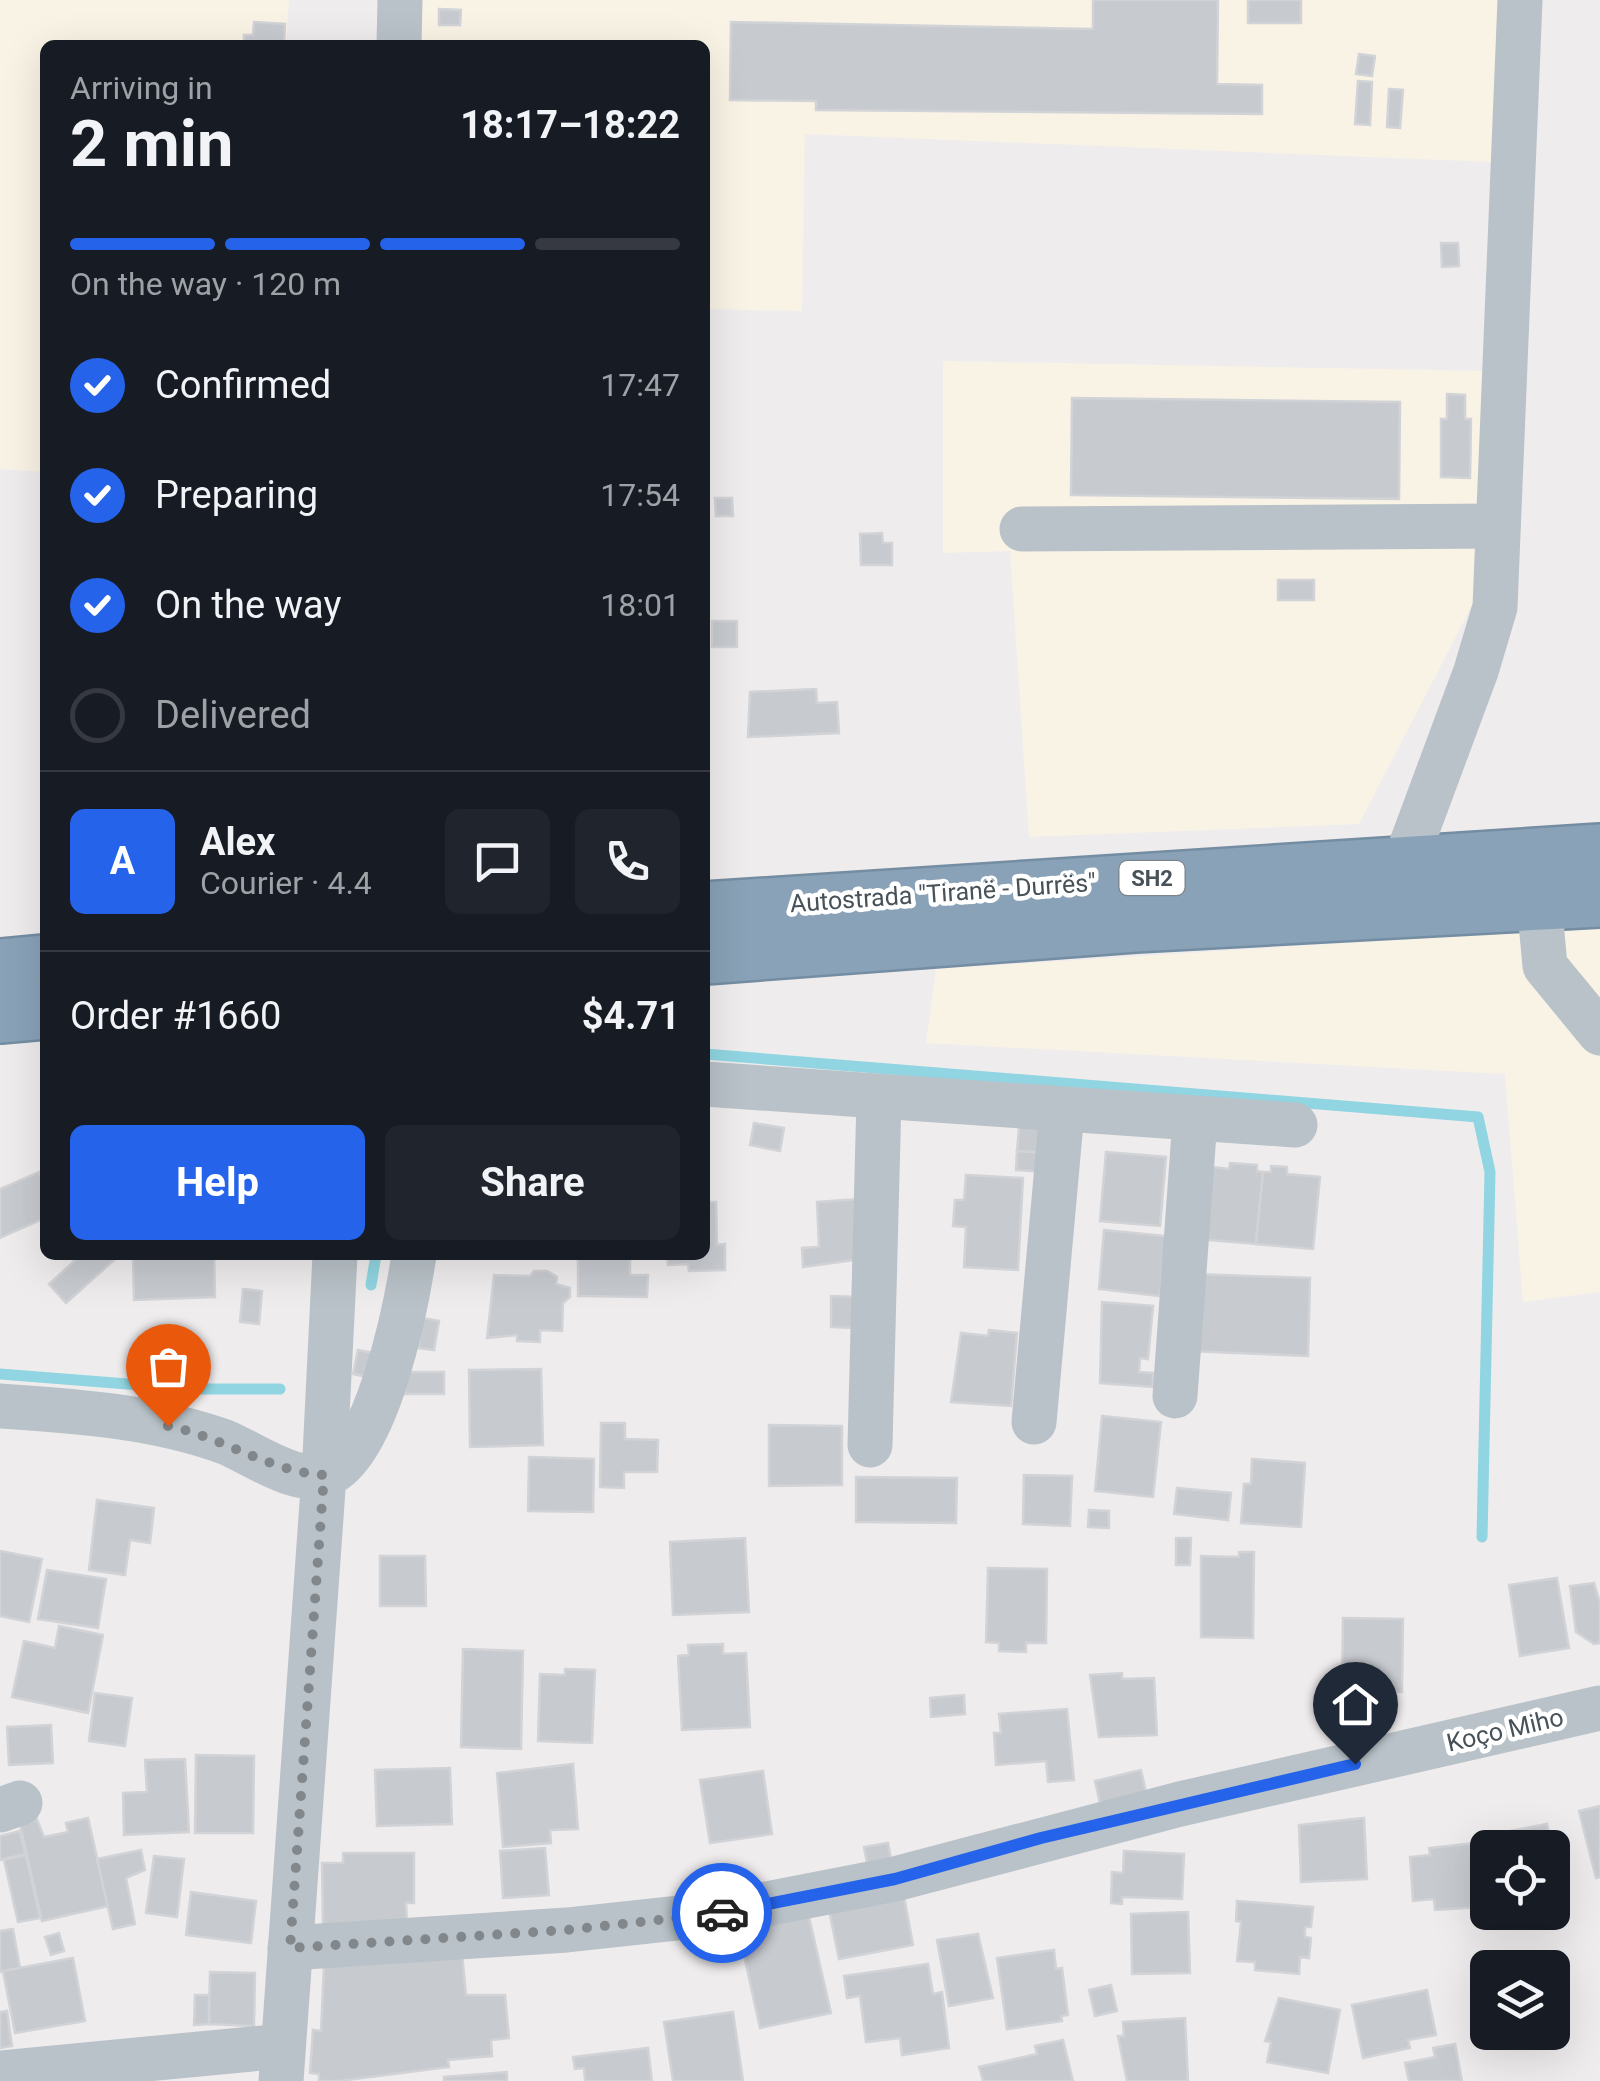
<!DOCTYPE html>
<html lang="en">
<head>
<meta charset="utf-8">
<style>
	body { margin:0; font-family:Roboto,sans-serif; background:#20242c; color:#f1f3f6; height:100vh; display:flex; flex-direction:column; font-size:38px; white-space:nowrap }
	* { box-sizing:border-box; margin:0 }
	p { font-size:32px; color:#9ea1a6 }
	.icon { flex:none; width:55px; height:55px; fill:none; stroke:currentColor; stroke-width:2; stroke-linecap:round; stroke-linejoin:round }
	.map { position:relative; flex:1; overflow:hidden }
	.panel { position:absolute; left:40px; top:40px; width:670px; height:1220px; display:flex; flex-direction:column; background:#171b24; border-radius:15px; box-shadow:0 10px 40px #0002 }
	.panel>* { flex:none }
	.fabs { position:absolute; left:1470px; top:1830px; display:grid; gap:20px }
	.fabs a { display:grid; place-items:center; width:100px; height:100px; border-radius:15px; background:#171b24; box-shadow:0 10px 40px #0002; font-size:50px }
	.pin { position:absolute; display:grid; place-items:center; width:85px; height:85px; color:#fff; margin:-102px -42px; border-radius:50% 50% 50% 0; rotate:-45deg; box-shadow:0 0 10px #0007 }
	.pin .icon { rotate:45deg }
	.courier { position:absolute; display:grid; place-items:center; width:100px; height:100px; margin:-50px; border:8px solid #2563eb; border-radius:50%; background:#fff; color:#222; box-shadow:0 2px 12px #0007 }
	.headline em { font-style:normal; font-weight:700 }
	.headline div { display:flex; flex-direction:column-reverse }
	.headline { display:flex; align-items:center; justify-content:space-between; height:170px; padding:0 30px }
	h1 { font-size:65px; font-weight:700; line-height:75px }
	.bar { display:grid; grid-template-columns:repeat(4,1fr); gap:15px 10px; align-content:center; height:120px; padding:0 30px }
	.bar i { height:12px; border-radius:8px; background:#363941 }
	.bar .on { background:#2563eb }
	.bar p { grid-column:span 4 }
	.line { display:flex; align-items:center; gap:25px; padding:0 30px; border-top:2px solid #363941 }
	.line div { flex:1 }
	.round { display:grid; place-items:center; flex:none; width:105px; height:105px; border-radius:15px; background:#20242c }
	ol { padding:0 30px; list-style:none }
	li { display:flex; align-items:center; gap:30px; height:110px }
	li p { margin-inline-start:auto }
	li .icon { padding:10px; border-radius:50%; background:#2563eb; color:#fff; stroke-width:4 }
	li:last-child { color:#9ea1a6 }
	li i { width:55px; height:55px; border:5px solid #363941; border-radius:50% }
	.action { display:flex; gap:20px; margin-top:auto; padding:20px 30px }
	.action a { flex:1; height:115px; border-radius:15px; background:#2563eb; color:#fff; font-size:40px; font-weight:700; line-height:115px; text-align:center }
	.action a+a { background:#20242c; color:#f1f3f6 }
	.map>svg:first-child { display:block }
</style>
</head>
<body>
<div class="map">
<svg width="1600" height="2081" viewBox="0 0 1600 2081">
	<rect width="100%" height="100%" fill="#efeced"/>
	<g fill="#f9f3e6">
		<path d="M 0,0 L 289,0 L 286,45 L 45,45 L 45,472 L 0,469 Z"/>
		<path d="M 415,0 L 1499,0 L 1494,162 L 805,134 L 802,311 L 705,309 L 705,45 L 412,45 Z"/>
		<path d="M 943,361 L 1487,371 L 1480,590 L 1359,824 L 1029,837 L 1010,551 L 943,553 Z"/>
		<path d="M 1600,927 L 1600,1292 L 1523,1302 L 1505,1074 L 926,1043 L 936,969 Z"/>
	</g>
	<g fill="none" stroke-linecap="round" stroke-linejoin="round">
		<g stroke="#90d5e1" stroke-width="11">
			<path d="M 705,1054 L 1478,1117 L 1490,1172 L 1482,1537"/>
			<path d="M 371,1285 L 376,1255"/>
			<path d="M 0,1374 L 191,1389 L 280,1389"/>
		</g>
	</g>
	<g fill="#c7cacf" stroke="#d1d3d7" stroke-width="2.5">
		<path d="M 1093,0 L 1218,0 L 1217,84 L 1262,85 L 1262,114 L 816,110 L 816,101 L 730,100 L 731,22 L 1093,29 Z"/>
		<rect x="1248" y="0" width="53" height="23"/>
		<path d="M 439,9 L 461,10 L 460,25 L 439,25 Z"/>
		<path d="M 254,22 L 285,24 L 284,45 L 244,45 L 244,35 L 253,35 Z"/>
		<path d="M 1359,54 L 1375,56 L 1372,76 L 1356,74 Z"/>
		<path d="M 1358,81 L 1372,82 L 1370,125 L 1355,124 Z"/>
		<path d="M 1389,89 L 1403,90 L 1400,128 L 1387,127 Z"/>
		<path d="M 1441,243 L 1458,243 L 1459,266 L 1442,267 Z"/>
		<path d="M 1447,394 L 1465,395 L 1465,419 L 1471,419 L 1470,478 L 1441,477 L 1441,419 L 1447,419 Z"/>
		<path d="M 1072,398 L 1400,402 L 1399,499 L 1071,495 Z"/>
		<path d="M 715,498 L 732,498 L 733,516 L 716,516 Z"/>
		<path d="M 882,533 L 883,543 L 892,543 L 892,565 L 861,565 L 860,534 Z"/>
		<rect x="1278" y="580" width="36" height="20"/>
		<rect x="712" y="621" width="25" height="26"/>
		<path d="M 816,689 L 817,703 L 837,702 L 839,733 L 748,737 L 750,692 Z"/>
		<path d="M 1020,1118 L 1051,1132 L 1047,1153 L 1017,1151 Z"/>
		<path d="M 754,1123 L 784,1128 L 780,1151 L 750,1145 Z"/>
		<path d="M 1017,1151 L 1047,1153 L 1046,1172 L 1016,1170 Z"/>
		<path d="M 1106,1152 L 1166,1157 L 1160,1226 L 1100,1221 Z"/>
		<path d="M 1230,1163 L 1257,1165 L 1257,1171 L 1263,1172 L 1256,1244 L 1198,1239 L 1204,1166 L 1229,1169 Z"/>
		<path d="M 1271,1166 L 1287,1167 L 1287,1174 L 1320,1177 L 1313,1249 L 1256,1244 L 1263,1172 L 1271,1172 Z"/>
		<path d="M 39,1172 L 45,1184 L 45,1218 L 0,1238 L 0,1189 Z"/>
		<path d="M 966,1175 L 1023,1178 L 1018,1270 L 964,1267 L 966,1227 L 953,1226 L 955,1200 L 964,1200 Z"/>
		<path d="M 860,1199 L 862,1259 L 803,1267 L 802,1248 L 819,1247 L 817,1202 Z"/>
		<path d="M 705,1202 L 716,1202 L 717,1245 L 725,1244 L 725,1270 L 689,1271 L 688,1264 L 668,1265 L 667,1255 L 705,1255 Z"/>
		<path d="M 1104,1230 L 1166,1236 L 1160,1296 L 1099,1289 Z"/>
		<path d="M 81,1255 L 110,1255 L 114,1260 L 66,1303 L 49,1284 Z"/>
		<path d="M 133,1255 L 214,1255 L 215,1297 L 134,1300 Z"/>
		<path d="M 542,1255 L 630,1255 L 630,1275 L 648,1275 L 647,1297 L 578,1296 L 578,1259 Z"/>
		<path d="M 534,1271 L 547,1271 L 557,1277 L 556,1284 L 570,1288 L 570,1297 L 563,1303 L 562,1331 L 540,1330 L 540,1342 L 517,1341 L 517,1335 L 487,1338 L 494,1275 L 530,1276 Z"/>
		<path d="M 1194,1274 L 1310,1278 L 1308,1356 L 1191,1351 Z"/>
		<path d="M 243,1289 L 262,1291 L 259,1324 L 240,1322 Z"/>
		<path d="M 831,1296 L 856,1297 L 855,1328 L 831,1327 Z"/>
		<path d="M 1102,1302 L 1153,1306 L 1148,1359 L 1140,1358 L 1139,1372 L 1153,1373 L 1153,1387 L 1100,1383 Z"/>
		<path d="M 423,1318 L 439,1321 L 434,1350 L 418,1348 Z"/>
		<path d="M 989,1330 L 1017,1333 L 1011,1406 L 951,1402 L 961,1333 L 988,1336 Z"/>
		<path d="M 358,1350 L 373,1353 L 367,1377 L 353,1374 Z"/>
		<path d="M 541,1369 L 543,1445 L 470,1447 L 469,1370 Z"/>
		<rect x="405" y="1372" width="39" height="22"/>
		<path d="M 1102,1416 L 1161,1422 L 1153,1497 L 1095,1491 Z"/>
		<path d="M 601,1423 L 625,1423 L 625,1439 L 658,1440 L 657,1472 L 624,1472 L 624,1488 L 600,1487 Z"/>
		<path d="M 769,1425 L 842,1426 L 842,1485 L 769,1486 Z"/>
		<path d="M 529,1457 L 594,1459 L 593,1512 L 528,1511 Z"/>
		<path d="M 1252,1459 L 1305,1463 L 1301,1527 L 1241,1523 L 1244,1484 L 1251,1484 Z"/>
		<path d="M 1024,1475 L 1072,1476 L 1070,1526 L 1023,1524 Z"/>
		<path d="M 856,1477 L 957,1478 L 956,1523 L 856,1522 Z"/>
		<path d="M 1177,1488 L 1231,1493 L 1228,1520 L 1174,1514 Z"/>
		<path d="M 97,1500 L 154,1508 L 150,1543 L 130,1540 L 125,1575 L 89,1570 Z"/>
		<path d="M 1089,1510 L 1109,1511 L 1109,1528 L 1088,1527 Z"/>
		<path d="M 745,1538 L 749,1612 L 673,1615 L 670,1542 Z"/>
		<path d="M 1176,1538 L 1191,1538 L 1190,1565 L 1176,1565 Z"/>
		<path d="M 0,1551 L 42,1559 L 29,1622 L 0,1616 Z"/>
		<path d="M 1239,1552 L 1254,1552 L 1253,1638 L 1201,1637 L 1201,1556 L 1239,1557 Z"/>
		<path d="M 380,1556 L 425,1556 L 426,1606 L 380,1606 Z"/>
		<path d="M 988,1568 L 1047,1569 L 1046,1643 L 1026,1643 L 1026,1652 L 999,1651 L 999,1643 L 986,1642 Z"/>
		<path d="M 47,1570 L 106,1579 L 98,1628 L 38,1619 Z"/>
		<path d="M 1557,1578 L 1569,1648 L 1520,1656 L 1509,1585 Z"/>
		<path d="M 1594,1583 L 1600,1603 L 1600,1643 L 1594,1644 L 1576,1632 L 1570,1586 Z"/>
		<path d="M 1343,1618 L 1403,1619 L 1402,1692 L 1342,1691 Z"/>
		<path d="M 59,1626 L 103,1635 L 88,1713 L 12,1697 L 24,1641 L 55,1648 Z"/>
		<path d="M 723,1644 L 723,1654 L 746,1653 L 750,1727 L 682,1730 L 678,1656 L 689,1655 L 688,1645 Z"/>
		<path d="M 463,1649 L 523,1651 L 521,1749 L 461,1747 Z"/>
		<path d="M 565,1669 L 595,1670 L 592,1743 L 538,1741 L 540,1674 L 565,1675 Z"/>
		<path d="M 1122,1673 L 1122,1679 L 1154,1678 L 1157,1735 L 1099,1737 L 1090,1675 Z"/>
		<path d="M 95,1693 L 132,1698 L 125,1746 L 89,1741 Z"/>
		<path d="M 964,1695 L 965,1714 L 931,1717 L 930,1698 Z"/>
		<path d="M 1067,1709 L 1074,1780 L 1048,1782 L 1046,1761 L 996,1765 L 994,1733 L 1001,1733 L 999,1714 Z"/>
		<path d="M 51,1725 L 53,1763 L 9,1765 L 7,1727 Z"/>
		<path d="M 196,1755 L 254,1756 L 253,1833 L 195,1833 Z"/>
		<path d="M 185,1759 L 189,1832 L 124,1835 L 123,1793 L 147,1792 L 145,1760 Z"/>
		<path d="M 573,1764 L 578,1829 L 550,1830 L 551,1843 L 503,1847 L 497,1773 Z"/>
		<path d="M 450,1768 L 452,1824 L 377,1826 L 375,1770 Z"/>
		<path d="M 1141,1770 L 1147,1797 L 1101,1808 L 1095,1781 Z"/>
		<path d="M 763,1771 L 772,1834 L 710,1843 L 700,1780 Z"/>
		<path d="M 1600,1806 L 1600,1877 L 1596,1878 L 1579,1811 Z"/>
		<path d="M 34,1812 L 44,1837 L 68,1832 L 66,1823 L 88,1818 L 108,1906 L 42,1921 L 18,1816 Z"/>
		<path d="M 1364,1818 L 1367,1879 L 1301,1882 L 1299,1825 Z"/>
		<path d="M 1547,1824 L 1552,1848 L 1502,1848 L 1499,1833 Z"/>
		<path d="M 20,1831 L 25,1854 L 0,1860 L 0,1836 Z"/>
		<path d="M 888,1843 L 891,1859 L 867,1863 L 864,1847 Z"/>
		<path d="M 1476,1843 L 1481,1907 L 1435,1910 L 1434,1899 L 1413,1901 L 1410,1857 L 1430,1855 L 1429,1848 Z"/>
		<path d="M 545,1848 L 549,1895 L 503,1898 L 500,1851 Z"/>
		<path d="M 141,1850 L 145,1870 L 126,1878 L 135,1924 L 113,1929 L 97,1859 Z"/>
		<path d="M 1124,1851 L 1184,1854 L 1182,1899 L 1122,1897 L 1122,1904 L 1111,1903 L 1112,1872 L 1123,1873 Z"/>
		<path d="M 343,1853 L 414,1853 L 414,1903 L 406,1903 L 407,1925 L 323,1925 L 322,1863 L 343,1863 Z"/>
		<path d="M 26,1855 L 40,1918 L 18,1922 L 4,1860 Z"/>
		<path d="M 154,1856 L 184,1859 L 177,1917 L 146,1913 Z"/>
		<path d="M 903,1891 L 913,1945 L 839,1959 L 828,1905 Z"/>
		<path d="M 191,1892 L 256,1901 L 251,1943 L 186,1935 Z"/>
		<path d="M 1237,1901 L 1313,1907 L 1311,1927 L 1305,1927 L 1305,1937 L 1311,1938 L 1309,1958 L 1300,1957 L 1299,1974 L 1255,1970 L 1255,1962 L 1237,1961 L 1241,1922 L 1236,1921 Z"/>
		<path d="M 1188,1912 L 1190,1973 L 1132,1974 L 1131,1914 Z"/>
		<path d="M 809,1917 L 831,2013 L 760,2028 L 739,1932 Z"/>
		<path d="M 13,1929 L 20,1968 L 0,1972 L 0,1931 Z"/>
		<path d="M 59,1933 L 64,1951 L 51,1955 L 45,1937 Z"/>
		<path d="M 978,1934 L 993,1998 L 949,2006 L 937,1940 Z"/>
		<path d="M 1054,1950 L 1056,1969 L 1062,1968 L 1068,2015 L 1061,2016 L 1062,2021 L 1007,2029 L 997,1958 Z"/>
		<path d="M 462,1953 L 466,1995 L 505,1995 L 509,2038 L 491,2040 L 492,2056 L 448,2060 L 449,2067 L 339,2081 L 319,2081 L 319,2074 L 310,2073 L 313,2030 L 321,2031 L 324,1966 Z"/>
		<path d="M 73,1958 L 85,2021 L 15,2033 L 3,1971 Z"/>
		<path d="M 928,1964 L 933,1994 L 942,1992 L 949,2048 L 902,2055 L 900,2038 L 866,2042 L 860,1996 L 847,1998 L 844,1976 Z"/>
		<path d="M 210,1972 L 255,1973 L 254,2026 L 209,2024 Z"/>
		<path d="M 1111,1985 L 1117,2011 L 1095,2016 L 1089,1990 Z"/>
		<path d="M 1427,1990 L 1436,2035 L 1408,2040 L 1410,2048 L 1363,2058 L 1352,2005 Z"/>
		<path d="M 195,1995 L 209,1995 L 209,2024 L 194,2025 Z"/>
		<path d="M 1279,1998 L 1340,2010 L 1328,2073 L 1267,2062 L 1271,2042 L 1265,2041 Z"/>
		<path d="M 7,2011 L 12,2046 L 0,2048 L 0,2012 Z"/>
		<path d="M 733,2012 L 743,2081 L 673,2081 L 664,2022 Z"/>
		<path d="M 1185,2018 L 1188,2081 L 1127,2081 L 1118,2036 L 1124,2036 L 1123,2022 Z"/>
		<path d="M 1063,2040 L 1073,2081 L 983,2081 L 979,2067 L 1037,2054 L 1035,2046 Z"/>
		<path d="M 1455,2044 L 1462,2081 L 1409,2081 L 1405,2063 L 1435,2057 L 1433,2048 Z"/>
		<path d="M 648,2048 L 652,2081 L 585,2081 L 584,2068 L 575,2069 L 573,2057 Z"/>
		<path d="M 507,2072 L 507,2081 L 444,2081 L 444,2077 Z"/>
	</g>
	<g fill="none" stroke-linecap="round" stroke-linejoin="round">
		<g stroke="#748da2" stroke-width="60">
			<g id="highway">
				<path d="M 705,910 L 1600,852"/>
				<path d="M 705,956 L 1135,924 L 1600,899"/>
				<path d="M 0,967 L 45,963"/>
				<path d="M 0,1015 L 45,1011"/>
			</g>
		</g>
		<g stroke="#b9c2c8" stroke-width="45">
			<path d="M 399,45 L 400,0"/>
			<path d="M 1022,529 L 1498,526"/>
			<path d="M 1405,862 L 1476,671 L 1495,607 L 1520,0"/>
			<path d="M 1539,901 L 1545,966 L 1600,1033"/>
			<path d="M 705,1084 L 1295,1125"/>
			<path d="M 1175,1396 L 1195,1119"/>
			<path d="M 0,1406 C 75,1411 153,1416 225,1442 C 252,1453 294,1484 325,1475 C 377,1459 407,1302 414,1255"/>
			<path d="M 1034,1422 L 1062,1111"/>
			<path d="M 870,1445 L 879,1098"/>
			<path d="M 0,1810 L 20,1803"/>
			<path d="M 290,1948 L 567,1930 L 715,1914 L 895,1879 L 1180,1804 L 1600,1708"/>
			<path d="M 0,2073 L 283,2046"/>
			<path d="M 281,2081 L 324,1475 L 335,1255"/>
		</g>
		<use href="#highway" stroke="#89a2b7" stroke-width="55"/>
	</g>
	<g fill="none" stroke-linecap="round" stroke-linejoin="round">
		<path stroke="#82878c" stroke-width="10" stroke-dasharray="0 18" d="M 168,1426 C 223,1437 270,1472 324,1475 L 290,1948 L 567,1930 L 722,1913"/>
		<path stroke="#2563eb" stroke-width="12" d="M 722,1913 L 895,1879 L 1041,1838 L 1355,1764"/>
	</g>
	<g text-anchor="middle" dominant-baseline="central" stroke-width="9" stroke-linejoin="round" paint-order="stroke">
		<rect fill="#fff" stroke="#7e858a" stroke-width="2.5" x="1119.5" y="861" width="65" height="34" rx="8"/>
		<g font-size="22" font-weight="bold" fill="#475158">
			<text x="1152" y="878">SH2</text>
		</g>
		<g font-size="25" fill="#475158" stroke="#fff">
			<text transform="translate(943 893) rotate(-4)">Autostrada "Tiranë - Durrës"</text>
			<text transform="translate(1505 1730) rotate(-13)">Koço Miho</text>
		</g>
	</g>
</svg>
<div class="fabs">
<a><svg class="icon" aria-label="locate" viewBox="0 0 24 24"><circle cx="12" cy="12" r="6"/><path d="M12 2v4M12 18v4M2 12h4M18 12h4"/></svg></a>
<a><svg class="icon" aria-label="layers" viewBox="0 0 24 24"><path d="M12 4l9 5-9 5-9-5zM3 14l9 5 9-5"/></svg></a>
</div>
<div class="pin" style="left:168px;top:1426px;background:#ea580c"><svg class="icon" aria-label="bag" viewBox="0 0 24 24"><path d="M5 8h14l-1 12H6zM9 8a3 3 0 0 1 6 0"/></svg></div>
<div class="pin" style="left:1355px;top:1764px;background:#1f2937"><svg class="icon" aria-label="home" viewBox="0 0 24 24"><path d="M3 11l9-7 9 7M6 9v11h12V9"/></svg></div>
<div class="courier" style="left:722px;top:1913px"><svg class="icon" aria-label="car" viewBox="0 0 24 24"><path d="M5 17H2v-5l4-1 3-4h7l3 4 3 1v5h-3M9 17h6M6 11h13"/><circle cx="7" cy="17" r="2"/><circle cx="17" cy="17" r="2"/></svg></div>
<section class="panel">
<div class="headline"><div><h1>2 min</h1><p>Arriving in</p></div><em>18:17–18:22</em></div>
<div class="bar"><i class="on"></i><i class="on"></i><i class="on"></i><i></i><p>On the way · 120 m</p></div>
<ol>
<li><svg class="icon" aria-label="check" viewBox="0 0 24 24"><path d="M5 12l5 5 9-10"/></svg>Confirmed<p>17:47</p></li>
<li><svg class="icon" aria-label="check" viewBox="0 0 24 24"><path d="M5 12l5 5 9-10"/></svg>Preparing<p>17:54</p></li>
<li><svg class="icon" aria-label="check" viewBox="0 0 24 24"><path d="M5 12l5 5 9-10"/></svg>On the way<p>18:01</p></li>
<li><i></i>Delivered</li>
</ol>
<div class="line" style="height:180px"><b class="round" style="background:#2563eb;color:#fff">A</b><div><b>Alex</b><p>Courier · 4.4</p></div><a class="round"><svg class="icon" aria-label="chat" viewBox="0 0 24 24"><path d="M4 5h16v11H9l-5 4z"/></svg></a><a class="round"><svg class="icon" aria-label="phone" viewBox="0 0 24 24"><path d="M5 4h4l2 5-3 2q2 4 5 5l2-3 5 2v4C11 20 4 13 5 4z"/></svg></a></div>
<div class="line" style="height:130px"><div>Order #1660</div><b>$4.71</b></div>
<div class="action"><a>Help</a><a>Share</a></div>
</section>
</div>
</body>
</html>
